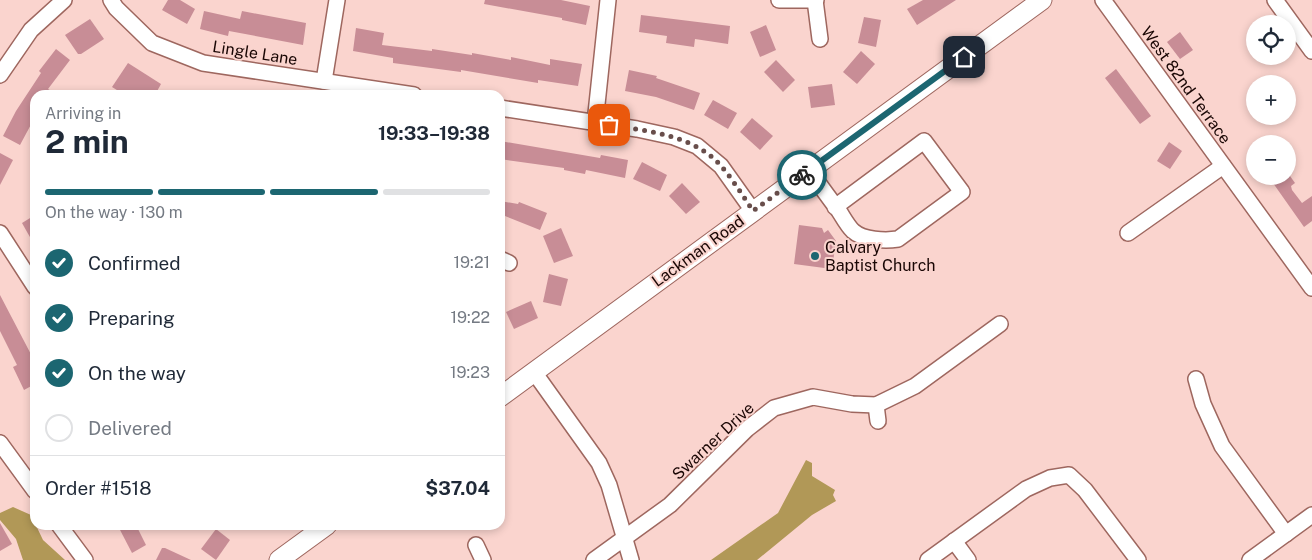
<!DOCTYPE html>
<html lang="en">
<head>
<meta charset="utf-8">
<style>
	body { margin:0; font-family:"Public Sans",sans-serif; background:#f6f6f7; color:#1f2937; height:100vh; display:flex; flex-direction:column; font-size:19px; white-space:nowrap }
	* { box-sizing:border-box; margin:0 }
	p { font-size:16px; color:#747a83 }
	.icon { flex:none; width:28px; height:28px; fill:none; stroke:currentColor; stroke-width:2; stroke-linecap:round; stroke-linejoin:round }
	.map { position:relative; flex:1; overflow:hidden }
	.details { position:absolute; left:30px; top:90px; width:475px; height:440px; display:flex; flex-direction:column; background:#fff; border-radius:15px; box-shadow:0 2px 8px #0003 }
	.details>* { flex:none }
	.fabs { position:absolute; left:1246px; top:15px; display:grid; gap:10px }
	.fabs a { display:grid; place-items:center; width:50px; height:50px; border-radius:50%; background:#fff; box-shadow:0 2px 8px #0003; font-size:25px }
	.pin { position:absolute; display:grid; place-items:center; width:42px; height:42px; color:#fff; margin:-21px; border-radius:10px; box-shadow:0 2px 8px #0006 }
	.courier { position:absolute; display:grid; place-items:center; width:50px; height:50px; margin:-25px; border:4px solid #1c6671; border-radius:50%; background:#fff; color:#222; box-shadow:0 1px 6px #0007 }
	.summary em { font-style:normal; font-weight:700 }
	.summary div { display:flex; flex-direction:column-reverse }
	.summary { display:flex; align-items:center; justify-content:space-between; height:85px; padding:0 15px }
	h1 { font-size:32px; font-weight:700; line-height:38px }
	.bar { display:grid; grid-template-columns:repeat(4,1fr); gap:8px 5px; align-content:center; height:60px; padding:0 15px }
	.bar i { height:6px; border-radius:4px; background:#e0e1e3 }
	.bar .on { background:#1c6671 }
	.bar p { grid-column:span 4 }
	.line { display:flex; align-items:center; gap:12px; padding:0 15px; border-top:1px solid #e0e1e3 }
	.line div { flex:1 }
	ol { padding:0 15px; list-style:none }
	li { display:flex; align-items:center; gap:15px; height:55px }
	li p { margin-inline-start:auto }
	li .icon { padding:5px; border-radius:50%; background:#1c6671; color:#fff; stroke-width:4 }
	li:last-child { color:#747a83 }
	li i { width:28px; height:28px; border:2px solid #e0e1e3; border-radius:50% }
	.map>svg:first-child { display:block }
</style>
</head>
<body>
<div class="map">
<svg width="1312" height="560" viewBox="0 0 1312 560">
	<rect width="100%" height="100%" fill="#fad4ce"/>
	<g fill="#b19857">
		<path d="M 806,460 L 812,463 L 812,476 L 835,490 L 833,495 L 836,501 L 812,515 L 757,560 L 711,560 L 778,513 Z"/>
		<path d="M 13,507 L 31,515 L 43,540 L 65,560 L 23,560 L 16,539 L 0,520 L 0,513 Z"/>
	</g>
	<g fill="#c88d96">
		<path d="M 168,0 L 180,0 L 195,9 L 187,24 L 162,10 Z"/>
		<path d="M 485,0 L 561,0 L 590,6 L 586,25 L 562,20 L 562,18 L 484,4 Z"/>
		<path d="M 923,0 L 956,0 L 917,25 L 907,9 Z"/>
		<path d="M 204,11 L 240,19 L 242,11 L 306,23 L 303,45 L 229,31 L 228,36 L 200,29 Z"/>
		<path d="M 641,15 L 730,26 L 728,44 L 695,39 L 694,47 L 666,43 L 667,36 L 639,32 Z"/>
		<path d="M 864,17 L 881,20 L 876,47 L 858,43 Z"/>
		<path d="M 90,19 L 104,39 L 81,54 L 78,54 L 65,35 Z"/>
		<path d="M 766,25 L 776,50 L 760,57 L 750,32 Z"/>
		<path d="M 356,28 L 384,33 L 382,45 L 432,51 L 432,49 L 472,55 L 472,53 L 511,60 L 511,57 L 550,65 L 550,59 L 582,64 L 578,86 L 538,80 L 538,83 L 461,70 L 461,72 L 393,63 L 393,58 L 353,51 Z"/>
		<path d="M 1180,32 L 1193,50 L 1180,59 L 1167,42 Z"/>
		<path d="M 56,49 L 70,60 L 48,89 L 58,95 L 35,95 L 35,117 L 20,145 L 3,136 L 16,111 L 41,73 L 39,71 Z"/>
		<path d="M 861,51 L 875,64 L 857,84 L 843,72 Z"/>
		<path d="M 776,60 L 795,80 L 783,92 L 764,72 Z"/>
		<path d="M 128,63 L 161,84 L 155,95 L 125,95 L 112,87 Z"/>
		<path d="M 1116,69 L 1151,116 L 1140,124 L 1105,78 Z"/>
		<path d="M 629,70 L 657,76 L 656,78 L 700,93 L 694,110 L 656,97 L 625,91 Z"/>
		<path d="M 832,84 L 835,105 L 811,108 L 808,87 Z"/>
		<path d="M 713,100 L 737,113 L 728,129 L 704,115 Z"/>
		<path d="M 752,118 L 773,136 L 760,150 L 740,132 Z"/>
		<path d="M 500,141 L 600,158 L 601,155 L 628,160 L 625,178 L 586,170 L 585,174 L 564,170 L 564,168 L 500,159 Z"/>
		<path d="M 1169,142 L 1182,151 L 1170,169 L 1157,161 Z"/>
		<path d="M 0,153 L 13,160 L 0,185 Z"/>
		<path d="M 642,162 L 667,175 L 660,191 L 633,179 Z"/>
		<path d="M 1268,176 L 1290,176 L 1295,183 L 1291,186 L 1292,190 L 1302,203 L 1312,196 L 1312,221 L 1304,227 Z"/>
		<path d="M 682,183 L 700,202 L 686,214 L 669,196 Z"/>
		<path d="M 500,201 L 518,204 L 519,202 L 547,213 L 540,230 L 500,214 Z"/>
		<path d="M 35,215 L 35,246 L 22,223 Z"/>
		<path d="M 799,225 L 822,228 L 824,233 L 828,230 L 836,241 L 832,269 L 794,264 Z"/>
		<path d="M 561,228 L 573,256 L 554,263 L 543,236 Z"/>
		<path d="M 549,274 L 568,279 L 561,306 L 543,302 Z"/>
		<path d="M 0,295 L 35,362 L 35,384 L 24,390 L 13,367 L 17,365 L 0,331 Z"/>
		<path d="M 531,301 L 538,318 L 514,329 L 506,312 Z"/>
		<path d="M 0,523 L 12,544 L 0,551 Z"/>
		<path d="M 125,525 L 136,525 L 146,545 L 132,553 L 119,528 Z"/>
		<path d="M 216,529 L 230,540 L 216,560 L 201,549 Z"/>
		<path d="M 162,548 L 165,548 L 191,560 L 156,560 Z"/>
	</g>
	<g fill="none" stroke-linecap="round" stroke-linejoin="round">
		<g stroke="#9e675f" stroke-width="18">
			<g id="minor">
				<path d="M 111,0 L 116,8 L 152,43 L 203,63 L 414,95"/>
				<path d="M 779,0 L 816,0"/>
				<path d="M 815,0 L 820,39"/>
				<path d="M 1103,0 L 1312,288"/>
				<path d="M 1275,0 L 1312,51"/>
				<path d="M 0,75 L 31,30 L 64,0"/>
				<path d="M 324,81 L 337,0"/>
				<path d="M 500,108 L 637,129 L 674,137 L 697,146 L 721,166 L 753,211"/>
				<path d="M 595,123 L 608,0"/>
				<path d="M 809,170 C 819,184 829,198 839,211 C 843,217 847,225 853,231 C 863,240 885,241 898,239 L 962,192 L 924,141 L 835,207"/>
				<path d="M 0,233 L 35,287"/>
				<path d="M 1128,233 L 1223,166"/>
				<path d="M 500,259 L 509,263"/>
				<path d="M 534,372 L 599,463 L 609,485 L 631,560"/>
				<path d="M 1196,379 L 1203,404 L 1222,446 L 1286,534"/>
				<path d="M 876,405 L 878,421"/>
				<path d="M 0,443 L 35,491"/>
				<path d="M 59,525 L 85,560"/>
				<path d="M 954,541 L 968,560"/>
				<path d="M 476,545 L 483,560"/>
				<path d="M 594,560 L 670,505 L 747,429 L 774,408 L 813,397 L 852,404 L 876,405 L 915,386 L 1000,324"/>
				<path d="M 928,560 L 1026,489 L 1050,478 L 1069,475 L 1085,490 L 1138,560"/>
				<path d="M 1250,560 L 1312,515"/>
			</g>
		</g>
		<g stroke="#9e675f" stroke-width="21">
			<g id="major">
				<path d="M 500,397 L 1042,0"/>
				<path d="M 279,560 L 327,525"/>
			</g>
		</g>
		<use href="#minor" stroke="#fff" stroke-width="15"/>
		<use href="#major" stroke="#fff" stroke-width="19"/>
	</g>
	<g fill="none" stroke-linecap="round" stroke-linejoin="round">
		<path stroke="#684e4b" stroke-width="5" stroke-dasharray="0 9" d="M 609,125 C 648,131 695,135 722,167 C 733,180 743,196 753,211 L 802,175"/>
		<path stroke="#1c6671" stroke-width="6" d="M 802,175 L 964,57"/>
	</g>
	<circle fill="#1c6671" stroke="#fad4ce" stroke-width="2" cx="815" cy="256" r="5"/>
	<g text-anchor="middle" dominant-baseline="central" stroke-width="4" stroke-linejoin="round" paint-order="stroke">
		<g font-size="16" fill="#190604" stroke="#fad4ce">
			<text transform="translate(255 53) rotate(9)">Lingle Lane</text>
			<text transform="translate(1186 85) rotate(54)">West 82nd Terrace</text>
			<text transform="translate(698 251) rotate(-36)">Lackman Road</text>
			<text transform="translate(713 441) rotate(-43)">Swarner Drive</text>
		</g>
		<g font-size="16" fill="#190604" stroke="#fad4ce" text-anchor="start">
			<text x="825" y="247">Calvary<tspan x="825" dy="18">Baptist Church</tspan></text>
		</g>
	</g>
</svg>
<div class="fabs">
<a><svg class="icon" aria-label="locate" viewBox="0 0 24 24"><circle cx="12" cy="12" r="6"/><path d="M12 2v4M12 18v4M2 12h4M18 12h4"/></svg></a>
<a>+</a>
<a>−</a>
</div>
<div class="pin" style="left:609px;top:125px;background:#ea580c"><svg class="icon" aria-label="bag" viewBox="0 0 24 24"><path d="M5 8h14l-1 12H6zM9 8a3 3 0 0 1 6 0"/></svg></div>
<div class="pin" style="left:964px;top:57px;background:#1f2937"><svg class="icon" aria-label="home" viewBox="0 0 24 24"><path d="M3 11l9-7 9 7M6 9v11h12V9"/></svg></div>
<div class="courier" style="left:802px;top:175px"><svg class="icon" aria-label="bike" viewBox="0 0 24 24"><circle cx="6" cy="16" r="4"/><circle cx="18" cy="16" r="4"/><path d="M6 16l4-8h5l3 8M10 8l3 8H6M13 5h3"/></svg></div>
<section class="details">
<div class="summary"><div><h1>2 min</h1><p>Arriving in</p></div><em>19:33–19:38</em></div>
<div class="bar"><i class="on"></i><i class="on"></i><i class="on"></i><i></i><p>On the way · 130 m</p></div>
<ol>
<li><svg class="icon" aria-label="check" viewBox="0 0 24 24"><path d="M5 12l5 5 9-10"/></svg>Confirmed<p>19:21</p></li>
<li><svg class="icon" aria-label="check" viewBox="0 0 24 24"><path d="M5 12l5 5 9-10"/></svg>Preparing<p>19:22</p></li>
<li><svg class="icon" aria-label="check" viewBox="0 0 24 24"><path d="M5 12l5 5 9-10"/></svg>On the way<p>19:23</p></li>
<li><i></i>Delivered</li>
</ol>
<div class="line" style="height:65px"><div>Order #1518</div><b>$37.04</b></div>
</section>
</div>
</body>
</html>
